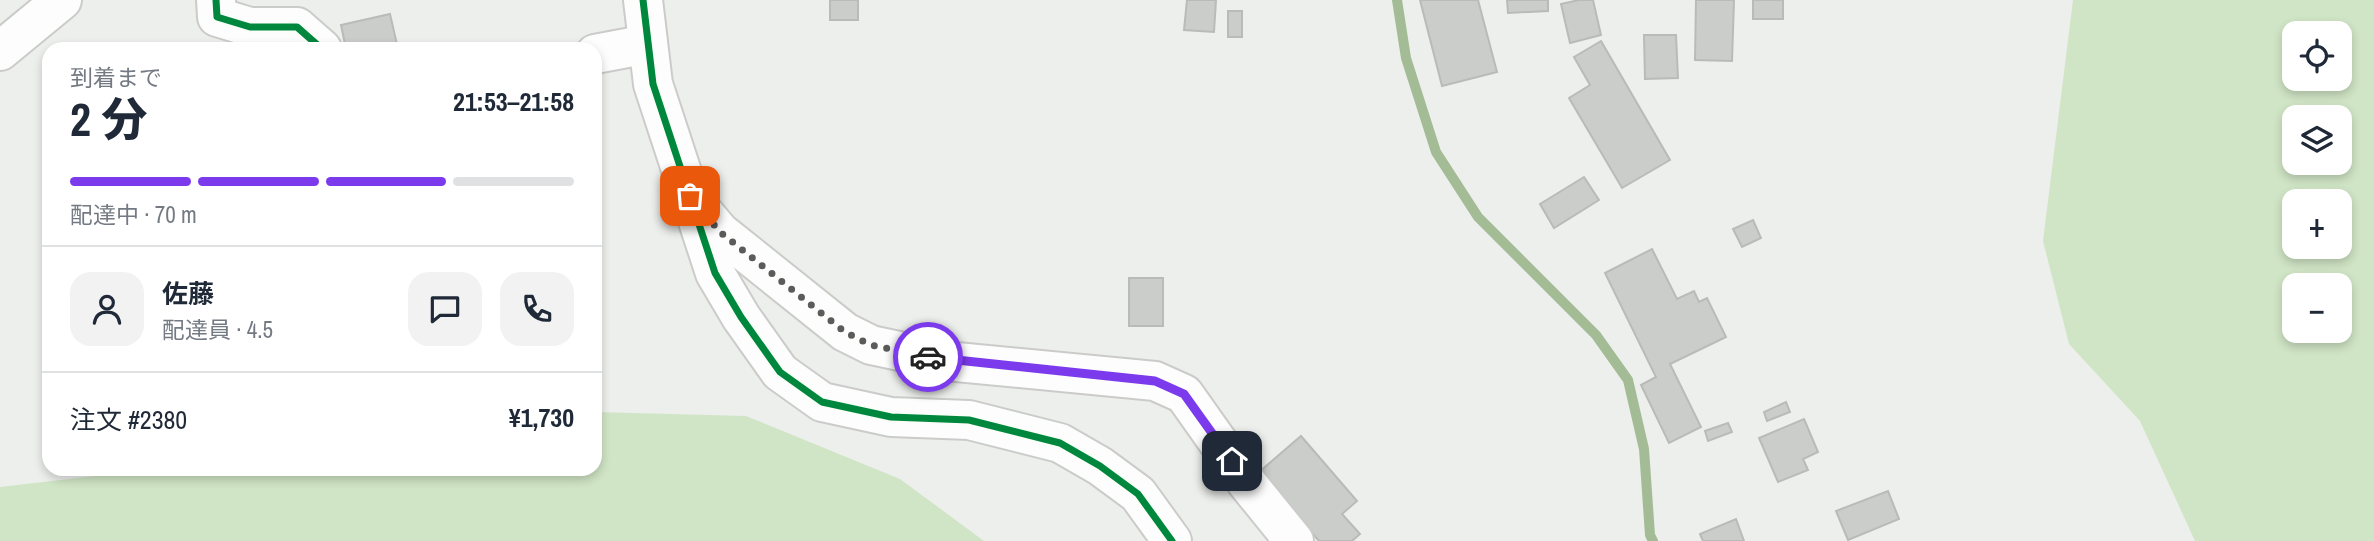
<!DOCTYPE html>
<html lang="ja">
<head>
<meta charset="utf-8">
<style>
	body { margin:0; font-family:"Archivo Narrow","Noto Sans JP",sans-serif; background:#f2f2f3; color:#1f2937; height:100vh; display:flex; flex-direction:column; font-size:26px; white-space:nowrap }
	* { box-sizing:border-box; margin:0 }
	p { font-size:23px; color:#747a83 }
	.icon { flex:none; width:38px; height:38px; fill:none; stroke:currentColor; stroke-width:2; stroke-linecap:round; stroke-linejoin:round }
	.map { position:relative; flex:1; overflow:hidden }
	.drawer { position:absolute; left:42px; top:42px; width:560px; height:434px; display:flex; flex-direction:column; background:#fff; border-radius:21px; box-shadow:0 4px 10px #0003 }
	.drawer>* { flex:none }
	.tools { position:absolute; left:2282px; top:21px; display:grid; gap:14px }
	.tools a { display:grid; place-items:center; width:70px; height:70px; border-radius:14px; background:#fff; box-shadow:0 4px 10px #0003; font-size:35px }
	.pin { position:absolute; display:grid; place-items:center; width:60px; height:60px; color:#fff; margin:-30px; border-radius:14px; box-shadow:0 4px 10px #0006 }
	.courier { position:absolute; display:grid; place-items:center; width:70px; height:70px; margin:-35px; border:5px solid #7c3aed; border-radius:50%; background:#fff; color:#222; box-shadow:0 2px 9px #0007 }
	.overview em { font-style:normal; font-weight:800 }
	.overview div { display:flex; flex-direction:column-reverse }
	.overview { display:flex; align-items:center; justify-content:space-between; height:119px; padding:0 28px }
	h1 { font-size:46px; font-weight:800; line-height:52px }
	.bar { display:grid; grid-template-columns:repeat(4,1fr); gap:10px 7px; align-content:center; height:84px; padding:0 28px }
	.bar i { height:9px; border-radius:5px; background:#e0e1e3 }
	.bar .current { background:#7c3aed }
	.bar p { grid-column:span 4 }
	.line { display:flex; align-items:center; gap:18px; padding:0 28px; border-top:2px solid #e0e1e3 }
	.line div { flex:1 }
	.round { display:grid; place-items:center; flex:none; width:74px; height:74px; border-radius:21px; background:#f2f2f3 }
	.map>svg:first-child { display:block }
</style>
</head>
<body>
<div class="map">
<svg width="2374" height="541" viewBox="0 0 2374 541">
	<rect width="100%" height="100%" fill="#edefec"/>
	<g fill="#d0e5c5" fill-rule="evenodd">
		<path d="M 2073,0 L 2374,0 L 2374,541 L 2195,541 L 2140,421 L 2069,344 L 2043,241 ZM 2294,33 L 2340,33 L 2340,79 L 2294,79 ZM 2294,117 L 2340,117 L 2340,163 L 2294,163 ZM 2294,201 L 2340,201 L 2340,247 L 2294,247 ZM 2294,285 L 2340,285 L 2340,331 L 2294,331 Z"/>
		<path d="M 595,412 L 746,416 L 900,479 L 984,541 L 0,541 L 0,487 L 155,469 L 595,469 Z"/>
	</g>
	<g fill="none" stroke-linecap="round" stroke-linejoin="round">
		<path stroke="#a3bc95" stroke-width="10" d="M 1397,0 L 1406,58 L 1436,152 L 1478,217 L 1596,335 L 1628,380 L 1644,449 L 1650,535 L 1653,541"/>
	</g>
	<g fill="#cbcdca" stroke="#b9bbb9" stroke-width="2">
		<rect x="830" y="0" width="28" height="20"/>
		<path d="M 1187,0 L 1216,0 L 1214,32 L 1184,30 Z"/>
		<path d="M 1420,0 L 1478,0 L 1497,72 L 1442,86 Z"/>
		<path d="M 1507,0 L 1548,0 L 1548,11 L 1508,13 Z"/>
		<path d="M 1579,0 L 1593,0 L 1601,35 L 1570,43 L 1561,4 Z"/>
		<path d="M 1696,0 L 1734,0 L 1732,61 L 1695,60 Z"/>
		<rect x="1753" y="0" width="30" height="19"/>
		<rect x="1228" y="11" width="14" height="26"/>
		<path d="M 390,14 L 398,49 L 346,49 L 341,25 Z"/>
		<path d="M 1644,35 L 1676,35 L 1678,78 L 1645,79 Z"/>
		<path d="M 1601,41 L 1670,160 L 1622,188 L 1569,98 L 1590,85 L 1574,57 Z"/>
		<path d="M 1584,177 L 1599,200 L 1554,228 L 1540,204 Z"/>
		<path d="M 1753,220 L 1761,238 L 1742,247 L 1733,229 Z"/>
		<path d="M 1652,249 L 1677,299 L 1694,291 L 1699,302 L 1707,298 L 1726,337 L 1670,364 L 1701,427 L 1669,443 L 1641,385 L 1656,377 L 1605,273 Z"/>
		<rect x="1129" y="278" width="34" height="48"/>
		<path d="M 1786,402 L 1790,412 L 1767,421 L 1764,412 Z"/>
		<path d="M 1804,419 L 1818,452 L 1803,459 L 1808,470 L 1778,482 L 1759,438 Z"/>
		<path d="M 1728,423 L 1732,432 L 1708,441 L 1705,431 Z"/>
		<path d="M 1301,436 L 1357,501 L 1342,514 L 1360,534 L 1352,541 L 1319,541 L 1259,472 Z"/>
		<path d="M 1888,491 L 1899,519 L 1848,540 L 1836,511 Z"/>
		<path d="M 1736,519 L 1744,541 L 1703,541 L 1700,534 Z"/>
	</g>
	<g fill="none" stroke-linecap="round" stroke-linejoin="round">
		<g stroke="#cbccca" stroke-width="42">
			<g id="minor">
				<path d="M 216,0 L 217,17 L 250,27 L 297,27 L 322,49"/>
				<path d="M 643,0 L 653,84 L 715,273 L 741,317 L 780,372 L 822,402 L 891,417 L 969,420 L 1060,443 L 1100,466 L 1138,494 L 1172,541"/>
				<path d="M 0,51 L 62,0"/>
				<path d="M 595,54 L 648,44"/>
				<path d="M 698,206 L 720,232 L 845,332 L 871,345 L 946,361 L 1155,381 L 1184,394 L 1247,483 L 1294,541"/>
			</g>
		</g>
		<use href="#minor" stroke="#fcfdfc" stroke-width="38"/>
		<g stroke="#fafef8" stroke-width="11">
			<g id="cycleway">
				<path d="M 216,0 L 217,17 L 250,27 L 297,27 L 322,49"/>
				<path d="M 643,0 L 653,84 L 715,273 L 741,317 L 780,372 L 822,402 L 891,417 L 969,420 L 1060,443 L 1100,466 L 1138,494 L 1172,541"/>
			</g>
		</g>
		<use href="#cycleway" stroke="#00873e" stroke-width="7"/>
	</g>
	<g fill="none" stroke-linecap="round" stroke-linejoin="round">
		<path stroke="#5b5c5a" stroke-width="7" stroke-dasharray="0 12.6" d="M 690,196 L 720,232 L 845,332 L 871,345 L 928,357"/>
		<path stroke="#7c3aed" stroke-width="9" d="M 928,357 L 1155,381 L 1184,394 L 1232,461"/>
	</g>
</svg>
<div class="tools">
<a><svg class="icon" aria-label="locate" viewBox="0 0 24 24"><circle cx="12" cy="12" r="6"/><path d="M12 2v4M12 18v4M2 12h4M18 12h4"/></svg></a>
<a><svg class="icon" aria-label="layers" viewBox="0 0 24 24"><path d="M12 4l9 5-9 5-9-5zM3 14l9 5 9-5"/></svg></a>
<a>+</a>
<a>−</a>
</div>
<div class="pin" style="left:690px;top:196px;background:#ea580c"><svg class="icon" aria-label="bag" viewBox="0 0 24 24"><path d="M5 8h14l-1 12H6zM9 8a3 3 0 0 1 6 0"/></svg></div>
<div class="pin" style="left:1232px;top:461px;background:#1f2937"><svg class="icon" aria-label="home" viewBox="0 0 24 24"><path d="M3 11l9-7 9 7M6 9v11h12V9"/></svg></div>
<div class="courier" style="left:928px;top:357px"><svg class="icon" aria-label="car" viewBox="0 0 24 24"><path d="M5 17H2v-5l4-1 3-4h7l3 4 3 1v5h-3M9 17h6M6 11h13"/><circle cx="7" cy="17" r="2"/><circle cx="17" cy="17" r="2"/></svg></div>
<section class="drawer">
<div class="overview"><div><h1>2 分</h1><p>到着まで</p></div><em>21:53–21:58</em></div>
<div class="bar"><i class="current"></i><i class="current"></i><i class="current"></i><i></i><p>配達中 · 70 m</p></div>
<div class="line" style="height:126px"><a class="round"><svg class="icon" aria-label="person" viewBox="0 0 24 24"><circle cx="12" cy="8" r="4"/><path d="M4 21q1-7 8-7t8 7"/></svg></a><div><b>佐藤</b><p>配達員 · 4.5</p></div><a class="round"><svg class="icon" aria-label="chat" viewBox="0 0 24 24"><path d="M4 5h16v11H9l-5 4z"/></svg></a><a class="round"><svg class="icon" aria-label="phone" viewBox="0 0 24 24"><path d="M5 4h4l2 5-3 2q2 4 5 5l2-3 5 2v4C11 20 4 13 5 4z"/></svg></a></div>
<div class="line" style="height:91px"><div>注文 #2380</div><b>¥1,730</b></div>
</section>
</div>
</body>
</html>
